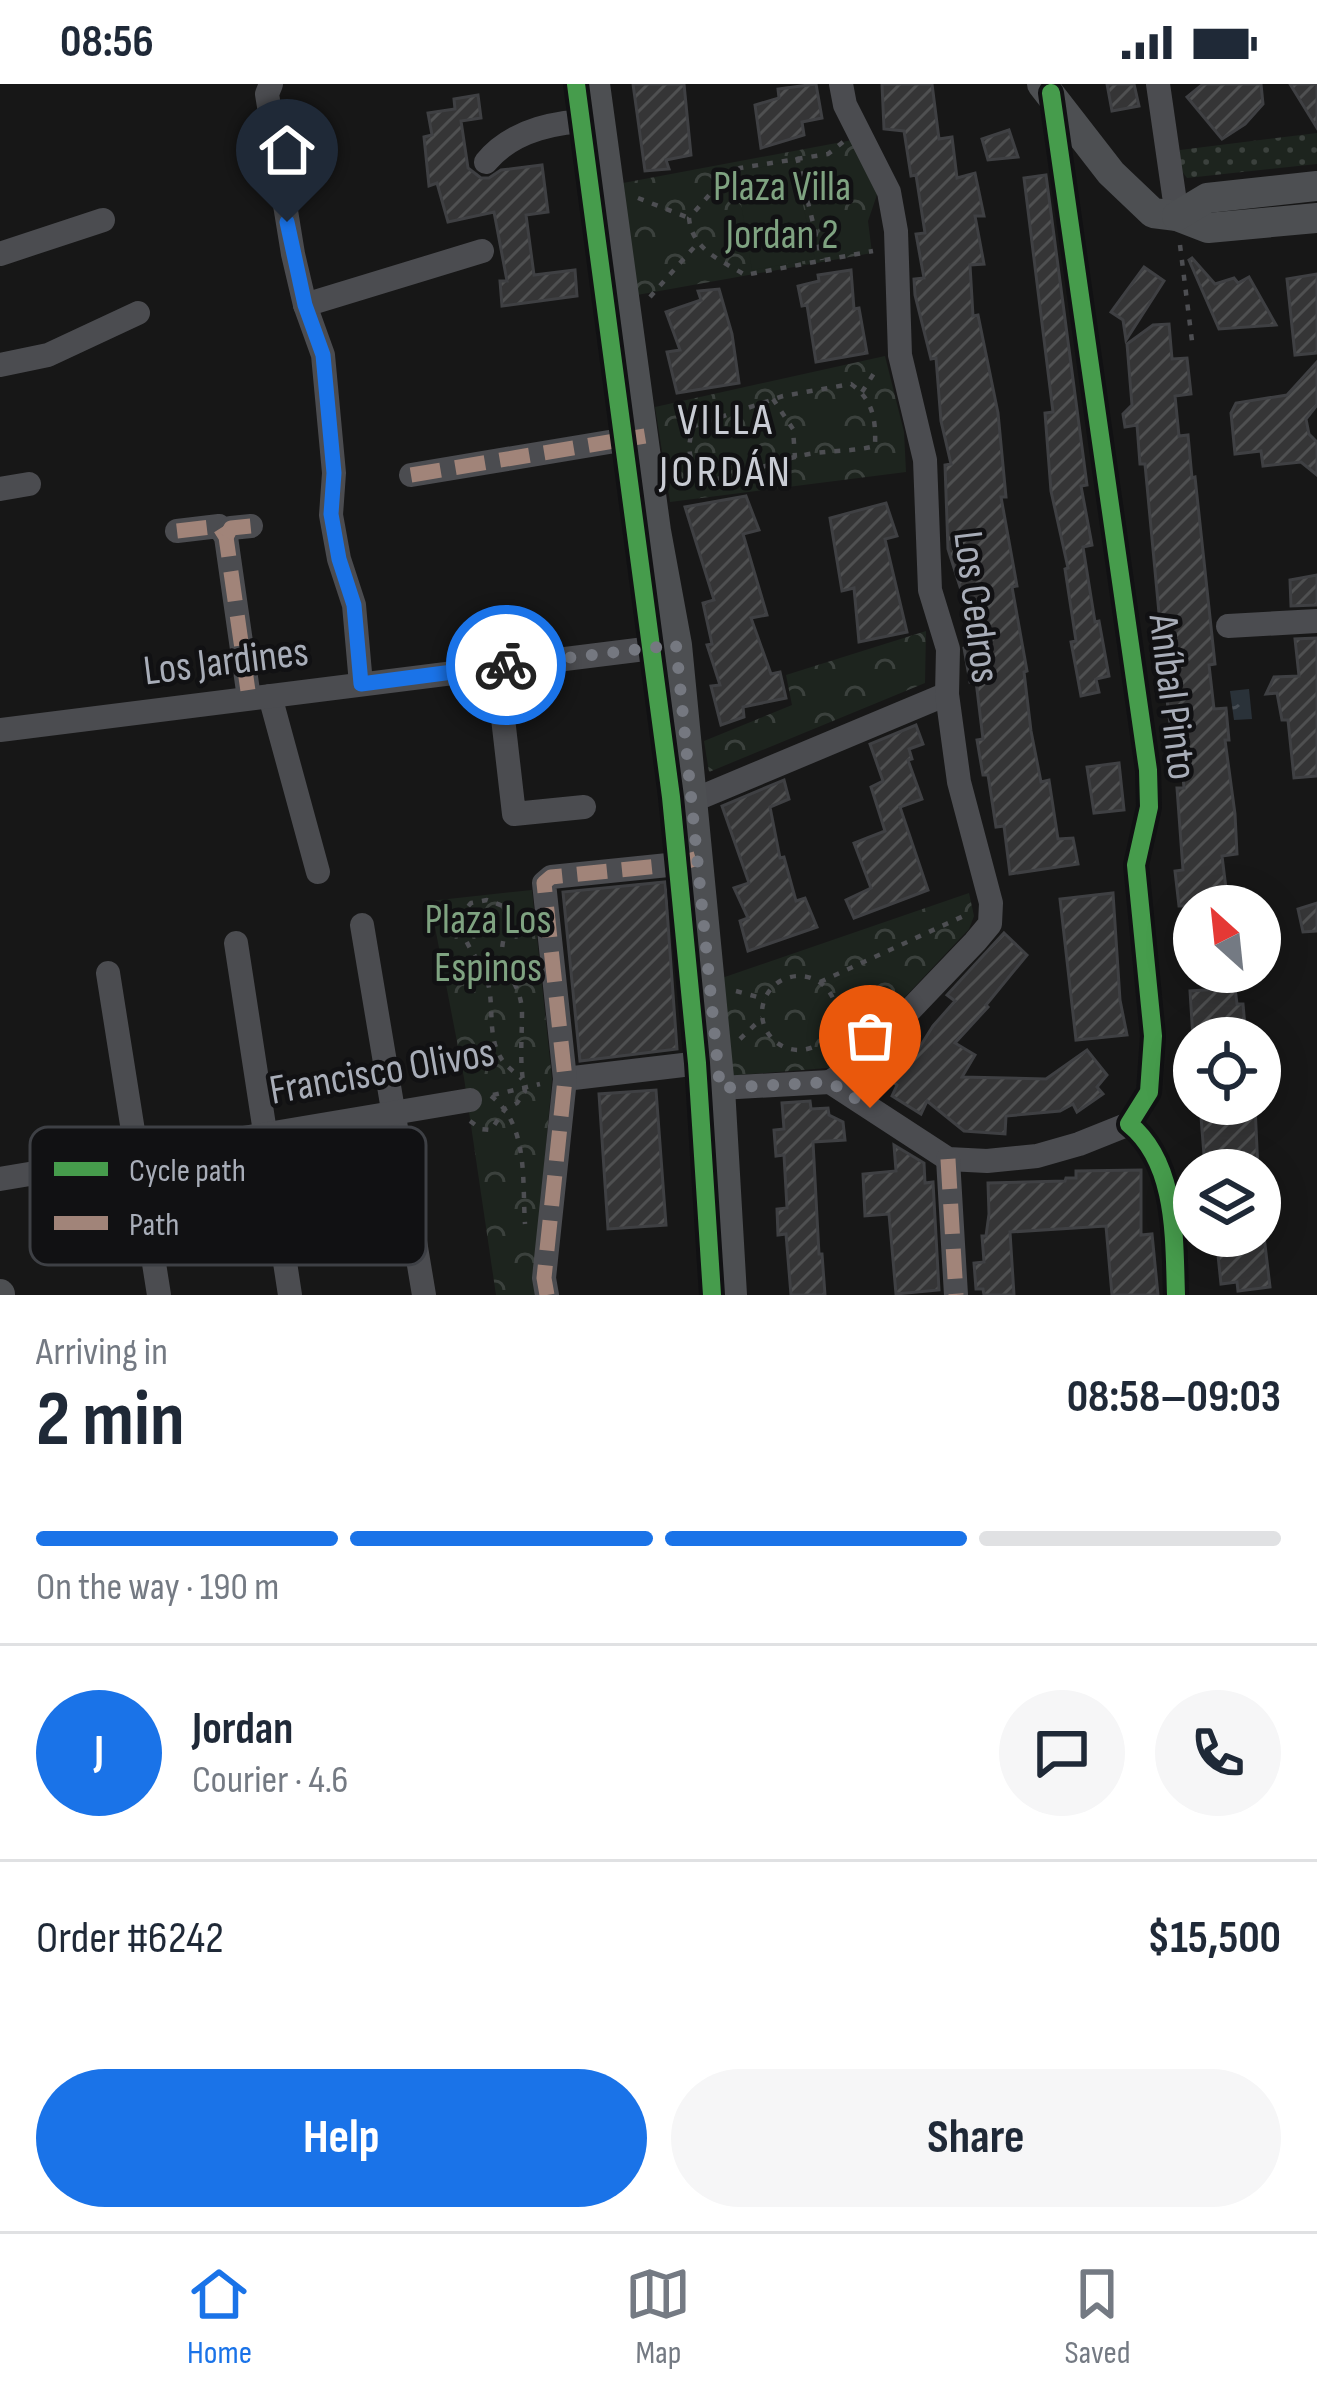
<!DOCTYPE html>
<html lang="en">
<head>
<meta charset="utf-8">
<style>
	body { margin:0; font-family:"Sofia Sans Condensed",sans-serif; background:#f6f6f7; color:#1f2937; height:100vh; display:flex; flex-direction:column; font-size:45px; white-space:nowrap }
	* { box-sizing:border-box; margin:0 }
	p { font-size:39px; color:#747a83 }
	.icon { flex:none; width:66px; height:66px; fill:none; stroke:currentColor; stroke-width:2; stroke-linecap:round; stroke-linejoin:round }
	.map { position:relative; height:1211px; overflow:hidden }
	.details { display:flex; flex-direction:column; background:#fff; flex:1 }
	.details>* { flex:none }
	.needle { width:78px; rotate:333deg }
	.fabs { position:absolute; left:1173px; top:801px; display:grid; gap:24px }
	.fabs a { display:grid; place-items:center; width:108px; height:108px; border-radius:50%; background:#fff; box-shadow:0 6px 30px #0003; font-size:60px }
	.pin { position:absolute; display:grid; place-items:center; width:102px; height:102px; color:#fff; margin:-123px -51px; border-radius:50% 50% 50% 0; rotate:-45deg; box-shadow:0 0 12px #0007 }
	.pin .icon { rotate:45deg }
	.courier { position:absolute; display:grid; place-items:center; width:120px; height:120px; margin:-60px; border:9px solid #1a73e8; border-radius:50%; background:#fff; color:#222; box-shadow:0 3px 15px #0007 }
	.headline em { font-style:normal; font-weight:700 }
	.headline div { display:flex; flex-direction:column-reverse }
	.headline { display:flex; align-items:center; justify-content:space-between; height:204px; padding:0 36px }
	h1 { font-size:78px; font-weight:700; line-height:90px }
	.bar { display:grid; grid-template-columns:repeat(4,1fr); gap:18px 12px; align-content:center; height:144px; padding:0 36px }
	.bar i { height:15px; border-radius:9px; background:#e0e1e3 }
	.bar .current { background:#1a73e8 }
	.bar p { grid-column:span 4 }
	.line { display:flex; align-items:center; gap:30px; padding:0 36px; border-top:3px solid #e0e1e3 }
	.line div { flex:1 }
	.round { display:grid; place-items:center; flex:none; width:126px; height:126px; border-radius:63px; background:#f6f6f7 }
	.primary-button { display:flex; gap:24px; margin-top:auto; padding:24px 36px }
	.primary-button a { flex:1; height:138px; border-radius:72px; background:#1a73e8; color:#fff; font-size:48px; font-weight:700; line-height:138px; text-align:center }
	.primary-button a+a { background:#f6f6f7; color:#1f2937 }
	.status { display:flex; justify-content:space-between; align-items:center; height:84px; padding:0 60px; background:#fff; direction:ltr }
	.status svg { height:33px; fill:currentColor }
	.tab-bar { display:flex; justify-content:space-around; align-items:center; height:168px; border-top:3px solid #e0e1e3; background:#fff; font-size:33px; color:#747a83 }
	.tab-bar a { display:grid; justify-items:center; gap:6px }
	.tab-bar .current { color:#1a73e8 }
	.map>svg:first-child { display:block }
</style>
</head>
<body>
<div class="status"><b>08:56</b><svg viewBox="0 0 49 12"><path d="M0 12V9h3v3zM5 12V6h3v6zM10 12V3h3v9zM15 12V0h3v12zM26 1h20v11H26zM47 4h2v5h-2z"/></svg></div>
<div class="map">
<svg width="1317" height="1211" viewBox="0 0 1317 1211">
	<defs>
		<pattern id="grass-dots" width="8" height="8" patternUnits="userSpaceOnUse" patternTransform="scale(3)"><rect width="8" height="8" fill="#1d241e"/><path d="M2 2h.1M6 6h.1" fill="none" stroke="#3b413d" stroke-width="1.8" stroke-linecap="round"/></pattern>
		<pattern id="forest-crowns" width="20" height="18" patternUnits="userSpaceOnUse" patternTransform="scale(3)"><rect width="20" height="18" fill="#1d241e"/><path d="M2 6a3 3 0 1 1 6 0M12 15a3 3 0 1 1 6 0" fill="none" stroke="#3b413d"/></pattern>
		<pattern id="water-ripples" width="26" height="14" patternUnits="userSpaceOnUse" patternTransform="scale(3)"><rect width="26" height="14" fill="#2a3239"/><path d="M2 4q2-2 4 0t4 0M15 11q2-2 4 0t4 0" fill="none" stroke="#464d54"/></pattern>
		<pattern id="building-hatch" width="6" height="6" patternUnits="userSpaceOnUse" patternTransform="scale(3)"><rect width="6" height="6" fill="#353536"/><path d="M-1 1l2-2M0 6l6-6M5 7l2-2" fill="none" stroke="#4f5051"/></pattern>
	</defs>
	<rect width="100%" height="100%" fill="#171717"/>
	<path fill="url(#grass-dots)" d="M 1317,49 L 1317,80 L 1187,94 L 1180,85 L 1180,66 Z"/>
	<g fill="url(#forest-crowns)">
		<path d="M 858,55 L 881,99 L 868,137 L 872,169 L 637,211 L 623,99 Z"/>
		<path d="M 885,272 L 904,348 L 906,388 L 670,418 L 655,323 Z"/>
		<path d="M 926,547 L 925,599 L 709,688 L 704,657 L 792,621 L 786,591 Z"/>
		<path d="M 532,806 L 552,995 L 534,1195 L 536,1211 L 496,1211 L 464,994 L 430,817 Z"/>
		<path d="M 969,809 L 974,832 L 969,845 L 839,983 L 728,992 L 719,895 Z"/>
	</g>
	<path fill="#1d241e" d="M 793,76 L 815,175 L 752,186 L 736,89 Z"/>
	<path fill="url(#water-ripples)" d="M 1249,605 L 1252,635 L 1234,636 L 1230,607 Z"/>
	<g fill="url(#building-hatch)" stroke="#3f4043" stroke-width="3">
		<path d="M 633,0 L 684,0 L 691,71 L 666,76 L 669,85 L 645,87 Z"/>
		<path d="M 816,0 L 822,34 L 802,38 L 804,51 L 761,64 L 755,21 L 779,14 L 778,5 Z"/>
		<path d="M 882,0 L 932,0 L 939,55 L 952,53 L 957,94 L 975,89 L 984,132 L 975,132 L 984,180 L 970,181 L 973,232 L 978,231 L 998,329 L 1006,413 L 1001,413 L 1017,502 L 1012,503 L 1027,587 L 1024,588 L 1031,647 L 1041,698 L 1049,696 L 1058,755 L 1073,754 L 1078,780 L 1010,790 L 1004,742 L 996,743 L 988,691 L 983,691 L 977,656 L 983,655 L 976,597 L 970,598 L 964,564 L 970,562 L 962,509 L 948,465 L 945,381 L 951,380 L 941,337 L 936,274 L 931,275 L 915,211 L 914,195 L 924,194 L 916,150 L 925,149 L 916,91 L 911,92 L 904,47 L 884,45 Z"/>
		<path d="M 1107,0 L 1134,0 L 1139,22 L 1112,27 Z"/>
		<path d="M 1203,0 L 1261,0 L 1263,20 L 1245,40 L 1222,55 L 1187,13 Z"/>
		<path d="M 1290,0 L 1317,0 L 1317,44 Z"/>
		<path d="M 478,11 L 481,34 L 461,37 L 468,84 L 481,94 L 489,94 L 501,86 L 542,81 L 548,128 L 526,131 L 534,191 L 575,186 L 577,212 L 502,222 L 500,197 L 507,197 L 494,128 L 448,138 L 437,99 L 429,102 L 424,53 L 432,51 L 428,29 L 455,25 L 454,15 Z"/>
		<path d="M 1009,46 L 1018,73 L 988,76 L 982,55 Z"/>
		<path d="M 1046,91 L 1087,401 L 1081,402 L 1092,461 L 1083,463 L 1095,538 L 1099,537 L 1109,592 L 1096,595 L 1099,608 L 1081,612 L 1071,558 L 1076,557 L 1065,485 L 1068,484 L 1051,407 L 1045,329 L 1053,328 L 1024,94 Z"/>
		<path d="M 1192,174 L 1215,200 L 1234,194 L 1238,199 L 1249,193 L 1276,241 L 1219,245 L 1189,176 Z"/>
		<path d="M 1144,183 L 1164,197 L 1126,256 L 1123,236 L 1111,228 Z"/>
		<path d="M 851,186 L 854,225 L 859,224 L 867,269 L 816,278 L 807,221 L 802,222 L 798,202 L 819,197 L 818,191 Z"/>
		<path d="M 1317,190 L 1317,269 L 1295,271 L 1287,195 Z"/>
		<path d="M 719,205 L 732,250 L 739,299 L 677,309 L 667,268 L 680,266 L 666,228 L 701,216 L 698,207 Z"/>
		<path d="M 1169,240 L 1172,275 L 1187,274 L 1191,310 L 1175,312 L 1179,352 L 1188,351 L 1192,394 L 1195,393 L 1215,580 L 1209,581 L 1214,625 L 1226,624 L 1229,656 L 1225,656 L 1235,730 L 1237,770 L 1222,772 L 1228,821 L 1217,822 L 1179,822 L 1175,787 L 1183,786 L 1177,704 L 1184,704 L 1180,660 L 1173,661 L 1168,625 L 1145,380 L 1140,380 L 1137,341 L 1125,343 L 1123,330 L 1132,321 L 1127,260 L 1153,241 Z"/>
		<path d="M 1317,278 L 1317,321 L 1306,335 L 1309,350 L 1317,358 L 1317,391 L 1301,378 L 1263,382 L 1261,367 L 1235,370 L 1231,329 L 1236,319 L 1287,311 Z"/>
		<path d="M 746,412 L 759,446 L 743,450 L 767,531 L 751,534 L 771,590 L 780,588 L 786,614 L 743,623 L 744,633 L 721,641 L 711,602 L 720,601 L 707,561 L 712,560 L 703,519 L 714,516 L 685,423 Z"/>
		<path d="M 886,419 L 897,452 L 885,455 L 907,548 L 859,558 L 854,504 L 842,507 L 830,434 Z"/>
		<path d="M 1317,491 L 1317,521 L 1291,522 L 1290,496 Z"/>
		<path d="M 1317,554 L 1317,692 L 1294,694 L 1288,636 L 1282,636 L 1277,609 L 1266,610 L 1274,593 L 1299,592 L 1295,555 Z"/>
		<path d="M 916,641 L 923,660 L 909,665 L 912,675 L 908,676 L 922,715 L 900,723 L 928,806 L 854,834 L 846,816 L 871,804 L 854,759 L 885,747 L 871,703 L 883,697 L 870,660 Z"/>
		<path d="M 1119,679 L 1124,726 L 1094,729 L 1087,683 Z"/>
		<path d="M 784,696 L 789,715 L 770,723 L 780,774 L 784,773 L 796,817 L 805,814 L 817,843 L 748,867 L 740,837 L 748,834 L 734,804 L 749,799 L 722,722 Z"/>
		<path d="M 665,798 L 677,965 L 580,977 L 563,808 Z"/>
		<path d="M 1113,809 L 1120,916 L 1127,951 L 1076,956 L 1060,815 Z"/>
		<path d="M 1317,819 L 1317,847 L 1303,848 L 1298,825 Z"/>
		<path d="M 1004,849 L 1027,871 L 986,921 L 988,923 L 955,959 L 975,971 L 962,993 L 1046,995 L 1087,966 L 1107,991 L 1097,1003 L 1103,1010 L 1077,1028 L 1073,1020 L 1060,1027 L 1006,1032 L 1005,1050 L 964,1047 L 927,1017 L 921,1030 L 892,1012 L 897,1001 L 883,991 L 898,969 L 911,977 L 933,942 L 955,917 L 947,911 Z"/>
		<path d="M 1235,904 L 1237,920 L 1243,920 L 1246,954 L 1193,954 L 1190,907 Z"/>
		<path d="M 656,1006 L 666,1141 L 608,1145 L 599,1010 Z"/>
		<path d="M 810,1017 L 811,1025 L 828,1024 L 829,1031 L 843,1038 L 845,1056 L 813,1058 L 819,1170 L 822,1170 L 825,1211 L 791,1211 L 786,1150 L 778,1151 L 777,1125 L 787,1124 L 784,1071 L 776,1072 L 774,1046 L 784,1045 L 782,1019 Z"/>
		<path d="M 1200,1020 L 1221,1020 L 1221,1025 L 1255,1022 L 1258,1086 L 1210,1086 L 1208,1071 L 1204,1071 Z"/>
		<path d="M 894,1061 L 924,1079 L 925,1099 L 933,1098 L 939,1206 L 896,1210 L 889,1130 L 865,1132 L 863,1090 L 896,1087 Z"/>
		<path d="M 1141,1086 L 1141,1151 L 1152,1150 L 1158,1211 L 1112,1211 L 1106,1142 L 1010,1148 L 1014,1211 L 984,1211 L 983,1205 L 976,1205 L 974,1179 L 984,1178 L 982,1152 L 986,1152 L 989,1130 L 988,1099 L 1065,1097 L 1066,1094 L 1076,1094 L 1076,1087 Z"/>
		<path d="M 1216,1152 L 1264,1152 L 1270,1203 L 1238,1207 L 1237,1198 L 1221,1200 Z"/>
	</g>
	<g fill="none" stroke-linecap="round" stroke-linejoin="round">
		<g stroke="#4d4e52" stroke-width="4.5" stroke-dasharray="6 9" stroke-linecap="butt">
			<path d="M 843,58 L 828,70 L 740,84 L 725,93 L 689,134 C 692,166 721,176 745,191 L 873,167"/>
			<path d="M 797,73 L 822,176"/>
			<path d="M 638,114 L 689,134"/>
			<path d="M 1180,161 L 1192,257"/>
			<path d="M 650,213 L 697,160"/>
			<path d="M 851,300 C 873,316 876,335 875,362 C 852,368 832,366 809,370 C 774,376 744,393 707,396 C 689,379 685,366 694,342 L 783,312 Z"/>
			<path d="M 862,308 L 878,283"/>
			<path d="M 773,315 L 793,345 L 795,374"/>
			<circle cx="799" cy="929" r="37"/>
			<path d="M 820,898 L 968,830"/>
			<path d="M 736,907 L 765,915"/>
			<path d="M 740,955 L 762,934"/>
			<path d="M 493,1011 L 540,1000"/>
			<path d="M 491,1012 C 529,1041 522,1097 525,1140"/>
			<path d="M 470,1037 L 481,1045 L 491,1046 L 505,1025 L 517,1019 L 525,1007 C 519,982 522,955 522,929 C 521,886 487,889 510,837 L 503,822 L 487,816 L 471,819 C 463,828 459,833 462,845 C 466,862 477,873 484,888 C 497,915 485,949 501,974 C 505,982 516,989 522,995"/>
		</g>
		<g stroke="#4b4c50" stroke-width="24">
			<path d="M 271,0 L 267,10 L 293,170 L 305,221 L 323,271 L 334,389 L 331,431 L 339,475 L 354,521 L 361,600"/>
			<path d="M 1158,0 L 1177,132"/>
			<path d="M 1051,11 L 1148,686 L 1149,723 L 1136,781 L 1153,952 L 1149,1008 L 1129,1040 C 1177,1079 1174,1154 1176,1211"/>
			<path d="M 486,78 C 513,45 560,36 601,37"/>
			<path d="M 0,170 L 103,136"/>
			<path d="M 305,221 L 482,167"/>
			<path d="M 0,281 L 48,271 L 138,229"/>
			<path d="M 411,391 L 645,352"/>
			<path d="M 0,405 L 29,400"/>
			<path d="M 177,447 L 219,442 L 226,453 L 249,614"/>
			<path d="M 226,453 L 231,444 L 251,442"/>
			<path d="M 1228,542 L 1317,537"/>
			<path d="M 497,582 L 514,730 L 584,723"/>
			<path d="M 270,612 L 318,788"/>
			<path d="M 0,646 L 677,561"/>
			<path d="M 694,716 L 947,610"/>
			<path d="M 362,841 L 424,1211"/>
			<path d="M 236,859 L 290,1211"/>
			<path d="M 108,889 L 159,1211"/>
			<path d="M 565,995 L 717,977"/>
			<path d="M 830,998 L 863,975 L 975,858 L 990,840 L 991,819 L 959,698 L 947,610 L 948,565 L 930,506 L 925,376 L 900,271 L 896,147 L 889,108 L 845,21 L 841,0"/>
			<path d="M 720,1004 L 830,998 L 948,1075 L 987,1077 L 1037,1072 L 1079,1060 L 1129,1040"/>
			<path d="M 948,1075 L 956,1211"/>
			<path d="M 0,1095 L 470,1016"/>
			<path d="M 547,1211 L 544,1194 L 565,995 L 544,799 L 551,793 L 678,780 L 698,774"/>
		</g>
		<g stroke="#4d4f52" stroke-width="30">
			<path d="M 595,0 L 656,447 L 677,561 L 720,1004 L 732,1211"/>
			<path d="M 1042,0 L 1111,89 L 1153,129 L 1177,132 L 1208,144 L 1317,134"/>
			<path d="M 1177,132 L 1207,114 L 1317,102"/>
			<path d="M 0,1210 L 0,1211"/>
		</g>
		<g stroke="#a18479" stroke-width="15" stroke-dasharray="30 15" stroke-linecap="butt">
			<path d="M 411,391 L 645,352"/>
			<path d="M 177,447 L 219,442 L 226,453 L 249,614"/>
			<path d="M 226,453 L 231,444 L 251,442"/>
			<path d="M 948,1075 L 956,1211"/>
			<path d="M 547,1211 L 544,1194 L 565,995 L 544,799 L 551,793 L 678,780 L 698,774"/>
		</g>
		<g stroke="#111113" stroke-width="26">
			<g id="cycleway">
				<path d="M 576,0 L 671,713 L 697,979 L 712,1211"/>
				<path d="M 1051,9 L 1148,686 L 1149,723 L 1136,781 L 1153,952 L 1149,1008 L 1129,1040 C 1177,1079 1174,1154 1176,1211"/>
			</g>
		</g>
		<use href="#cycleway" stroke="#469c4c" stroke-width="18"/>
	</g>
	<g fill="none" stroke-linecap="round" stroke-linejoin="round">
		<path stroke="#757880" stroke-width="12" stroke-dasharray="0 21.6" d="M 506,581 L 676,561 L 720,1004 L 830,998 L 870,1024"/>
		<path stroke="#1a73e8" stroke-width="15" d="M 287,138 L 305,221 L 323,271 L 334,389 L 331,430 L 339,475 L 354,521 L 361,600 L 506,581"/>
	</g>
	<g text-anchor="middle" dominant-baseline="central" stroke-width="9" stroke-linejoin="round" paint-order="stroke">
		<g font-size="42" fill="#7fa381" stroke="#111113">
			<text x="782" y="103">Plaza Villa<tspan x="782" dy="48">Jordan 2</tspan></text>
			<text x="488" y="836">Plaza Los<tspan x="488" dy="48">Espinos</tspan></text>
		</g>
		<g font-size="42" fill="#a8adb8" stroke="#111113">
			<text transform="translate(976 523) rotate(83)">Los Cedros</text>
			<text transform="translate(226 578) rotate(-7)">Los Jardines</text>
			<text transform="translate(1172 613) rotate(83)">Aníbal Pinto</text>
			<text transform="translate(382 988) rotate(-10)">Francisco Olivos</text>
		</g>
		<g font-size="45" letter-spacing="3" fill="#c9ccd4" stroke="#111113">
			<text x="726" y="336">VILLA<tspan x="726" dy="52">JORDÁN</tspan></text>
		</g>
	</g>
	<rect x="30" y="1043" width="396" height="138" rx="18" fill="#111113" stroke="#3e4045" stroke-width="3"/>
	<rect x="54" y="1078" width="54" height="14" fill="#469c4c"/>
	<rect x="54" y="1132" width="54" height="14" fill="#a18479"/>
	<g font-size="33" fill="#a8adb8">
		<text x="129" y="1097">Cycle path</text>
		<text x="129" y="1151">Path</text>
	</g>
</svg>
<div class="fabs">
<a><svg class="needle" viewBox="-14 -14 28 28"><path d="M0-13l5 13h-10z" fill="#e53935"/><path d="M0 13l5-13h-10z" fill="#747a83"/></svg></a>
<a><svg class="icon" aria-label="locate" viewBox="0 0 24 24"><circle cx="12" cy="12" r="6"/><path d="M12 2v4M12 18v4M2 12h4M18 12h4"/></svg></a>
<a><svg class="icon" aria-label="layers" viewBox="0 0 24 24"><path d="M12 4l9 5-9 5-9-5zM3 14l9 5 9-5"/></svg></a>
</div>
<div class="pin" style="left:870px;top:1024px;background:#ea580c"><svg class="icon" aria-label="bag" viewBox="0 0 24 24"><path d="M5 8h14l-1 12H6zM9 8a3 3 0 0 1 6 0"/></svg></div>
<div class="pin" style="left:287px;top:138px;background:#1f2937"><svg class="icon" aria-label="home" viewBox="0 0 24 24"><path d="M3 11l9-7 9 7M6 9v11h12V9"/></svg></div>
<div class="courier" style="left:506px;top:581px"><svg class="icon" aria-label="bike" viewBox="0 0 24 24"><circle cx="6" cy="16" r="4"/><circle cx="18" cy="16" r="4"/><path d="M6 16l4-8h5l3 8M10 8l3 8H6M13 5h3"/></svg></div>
</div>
<section class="details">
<div class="headline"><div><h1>2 min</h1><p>Arriving in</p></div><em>08:58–09:03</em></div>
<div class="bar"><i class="current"></i><i class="current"></i><i class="current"></i><i></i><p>On the way · 190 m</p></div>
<div class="line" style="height:216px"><b class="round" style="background:#1a73e8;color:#fff">J</b><div><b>Jordan</b><p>Courier · 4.6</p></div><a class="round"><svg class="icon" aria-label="chat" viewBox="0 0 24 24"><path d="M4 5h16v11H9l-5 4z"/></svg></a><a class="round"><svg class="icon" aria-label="phone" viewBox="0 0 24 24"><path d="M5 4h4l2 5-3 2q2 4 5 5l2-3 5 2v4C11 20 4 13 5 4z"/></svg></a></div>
<div class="line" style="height:156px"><div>Order #6242</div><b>$15,500</b></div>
<div class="primary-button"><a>Help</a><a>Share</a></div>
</section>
<nav class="tab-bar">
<a class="current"><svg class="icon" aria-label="home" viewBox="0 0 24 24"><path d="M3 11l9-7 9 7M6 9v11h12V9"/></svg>Home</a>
<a><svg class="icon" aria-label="map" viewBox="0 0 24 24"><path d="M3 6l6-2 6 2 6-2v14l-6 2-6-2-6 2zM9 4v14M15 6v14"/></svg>Map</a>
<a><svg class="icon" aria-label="saved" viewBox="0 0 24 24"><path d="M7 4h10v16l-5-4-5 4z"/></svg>Saved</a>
</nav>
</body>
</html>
